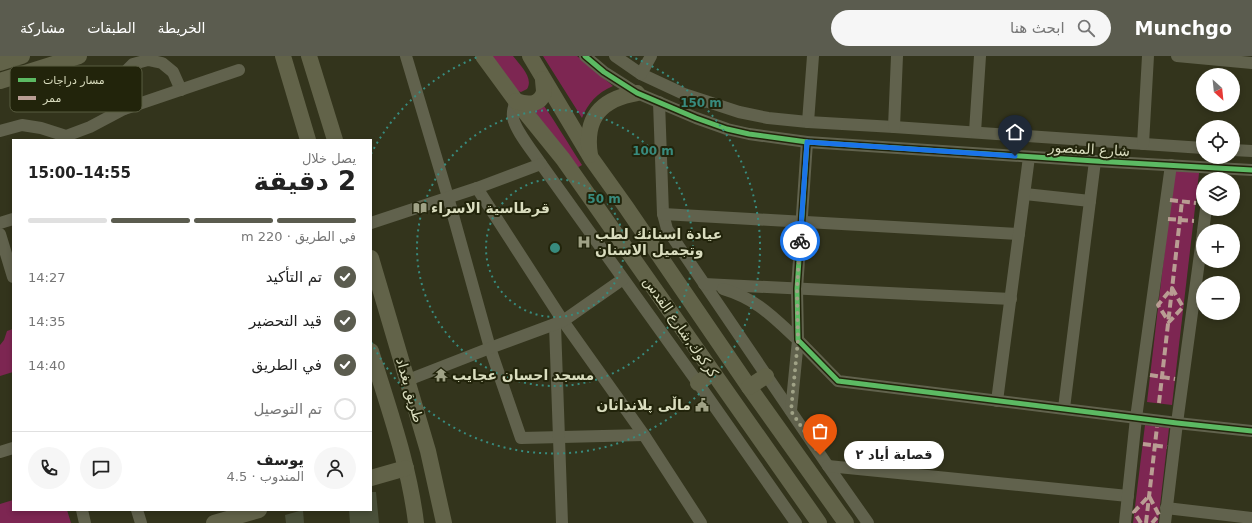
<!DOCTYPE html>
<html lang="ar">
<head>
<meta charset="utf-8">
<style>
	body { margin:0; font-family:"DejaVu Sans",Vazirmatn,sans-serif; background:#f6f6f6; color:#222; direction:rtl; height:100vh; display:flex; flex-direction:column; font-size:15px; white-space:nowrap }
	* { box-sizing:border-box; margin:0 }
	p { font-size:13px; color:#767676 }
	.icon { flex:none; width:22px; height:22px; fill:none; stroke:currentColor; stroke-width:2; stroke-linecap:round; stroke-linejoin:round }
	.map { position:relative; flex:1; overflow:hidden; direction:ltr }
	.details { position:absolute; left:12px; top:83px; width:360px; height:372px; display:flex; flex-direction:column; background:#fff; border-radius:0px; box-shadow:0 2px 6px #0003; direction:rtl }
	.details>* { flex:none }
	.needle { width:26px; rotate:153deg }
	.fabs { position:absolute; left:1196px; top:12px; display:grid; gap:8px }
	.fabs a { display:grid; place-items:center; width:44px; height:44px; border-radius:50%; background:#fff; box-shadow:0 2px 6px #0003; font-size:20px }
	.pin { position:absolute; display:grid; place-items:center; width:34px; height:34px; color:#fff; margin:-41px -17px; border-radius:50% 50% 50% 0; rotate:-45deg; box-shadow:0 0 4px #0007 }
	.pin .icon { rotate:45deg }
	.courier { position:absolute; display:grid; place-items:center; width:40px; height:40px; margin:-20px; border:3px solid #1a73e8; border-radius:50%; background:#fff; color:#222; box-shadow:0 1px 5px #0007 }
	.bubble { position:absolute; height:28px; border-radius:14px; background:#fff; box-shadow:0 2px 6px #0003; font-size:13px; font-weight:600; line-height:28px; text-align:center; direction:rtl }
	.headline em { font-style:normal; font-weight:600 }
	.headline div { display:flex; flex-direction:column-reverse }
	.headline { display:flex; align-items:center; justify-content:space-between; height:68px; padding:0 16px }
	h1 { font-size:26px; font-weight:600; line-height:30px }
	.bar { display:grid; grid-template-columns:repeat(4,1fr); gap:6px 4px; align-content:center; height:48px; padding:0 16px }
	.bar i { height:5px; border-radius:3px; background:#e0e0e0 }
	.bar .on { background:#5b5c4f }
	.bar p { grid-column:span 4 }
	.line { display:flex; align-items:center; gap:10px; padding:0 16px; border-top:1px solid #e0e0e0 }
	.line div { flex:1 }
	.round { display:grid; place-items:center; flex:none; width:42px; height:42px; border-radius:21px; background:#f6f6f6 }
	ol { padding:0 16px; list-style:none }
	li { display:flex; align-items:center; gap:12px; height:44px }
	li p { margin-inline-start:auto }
	li .icon { padding:4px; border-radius:50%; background:#5b5c4f; color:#fff; stroke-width:4 }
	li:last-child { color:#767676 }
	li i { width:22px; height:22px; border:2px solid #e0e0e0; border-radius:50% }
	header { display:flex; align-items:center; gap:24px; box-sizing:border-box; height:56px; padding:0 20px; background:#5b5c4f; color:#fff }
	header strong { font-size:19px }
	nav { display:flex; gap:22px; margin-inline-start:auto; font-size:14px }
	.search { width:280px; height:36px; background:#f6f6f6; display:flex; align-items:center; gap:10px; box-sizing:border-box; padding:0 14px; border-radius:22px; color:#767676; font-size:15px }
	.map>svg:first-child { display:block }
</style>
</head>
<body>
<header>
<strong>Munchgo</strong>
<div class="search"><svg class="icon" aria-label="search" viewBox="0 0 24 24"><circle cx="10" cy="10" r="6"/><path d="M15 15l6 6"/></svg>ابحث هنا</div>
<nav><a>الخريطة</a><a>الطبقات</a><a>مشاركة</a></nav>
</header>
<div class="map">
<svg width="1252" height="467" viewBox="0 0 1252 467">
	<rect width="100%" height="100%" fill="#33341c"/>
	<g fill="#7d2652">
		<path d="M 490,0 L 513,0 C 520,9 534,22 527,33 L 521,36 L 517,35 Z"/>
		<path d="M 543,0 L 577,0 L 613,30 C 597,37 588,47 582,62 Z"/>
		<path d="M 541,46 C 556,66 568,88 582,109 L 575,113 L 531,53 Z"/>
		<path d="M 1175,106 L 1200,109 L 1172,349 L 1147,346 Z"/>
		<path d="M 13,273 L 13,316 L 0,320 L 0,289 L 4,284 L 7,275 Z"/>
		<path d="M 1145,369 L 1169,372 L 1158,467 L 1133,467 Z"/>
		<path d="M 13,444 L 13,454 L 67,454 L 71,467 L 0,467 L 0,448 Z"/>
	</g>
	<g fill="#4a503a">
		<path d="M 371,436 L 376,436 L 379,467 L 350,467 L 349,454 L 371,454 Z"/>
		<path d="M 303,454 L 304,467 L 286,467 L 285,459 Z"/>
	</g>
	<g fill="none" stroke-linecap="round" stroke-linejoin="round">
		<g stroke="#61624d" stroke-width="12">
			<path d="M 406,0 L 448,141 L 490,292 L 521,382 L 644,379"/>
			<path d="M 585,0 L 604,16 L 637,37 L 696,62 L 727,73 L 749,78 L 807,86 L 1095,105 L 1252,114"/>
			<path d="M 615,0 L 641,18 L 684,38 L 739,56 L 768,62 L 808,66 L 894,71 L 1203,92"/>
			<path d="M 1177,0 L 1252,7"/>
			<path d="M 641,18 L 651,0"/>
			<path d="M 516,45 C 514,50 512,55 513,61 C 514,73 534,97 541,108 L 698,327 L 796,467"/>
			<path d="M 659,46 L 663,158 L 667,173 L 828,410 L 868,467"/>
			<path d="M 124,53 L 120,28 L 122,19 L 133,8 L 148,4 L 162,7 L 173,16 L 181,34"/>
			<path d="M 808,66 L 813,0"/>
			<path d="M 894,71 L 897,0"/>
			<path d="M 0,75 L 22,69 L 41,72 L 66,80 L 90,71 L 124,53 L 239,14"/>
			<path d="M 975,76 L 980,0"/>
			<path d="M 807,86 L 797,233 L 798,284 L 838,325 L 1177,367 L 1252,375"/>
			<path d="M 1143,88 L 1148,0"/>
			<path d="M 1233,94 L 1252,95"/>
			<path d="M 477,132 L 563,265 L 644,379 L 701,467"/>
			<path d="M 1025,138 L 1090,145"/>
			<path d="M 663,158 L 1019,178"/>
			<path d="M 0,167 L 13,163"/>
			<path d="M 371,167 L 477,132 L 541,108"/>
			<path d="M 1203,175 L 1206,153"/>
			<path d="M 0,178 L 13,221"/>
			<path d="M 704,228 L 1011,243"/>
			<path d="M 723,233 C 757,243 773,261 798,284 L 791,355"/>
			<path d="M 555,269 L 562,467"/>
			<path d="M 408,324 L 490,292 L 563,265 L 623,223"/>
			<path d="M 997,345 L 1029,101"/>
			<path d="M 1064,352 L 1095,105"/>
			<path d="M 0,396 L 13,392"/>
			<path d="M 828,410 L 1128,440"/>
			<path d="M 1166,452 L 1252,462"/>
			<path d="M 82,454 L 85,467"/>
			<path d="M 137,454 L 141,467"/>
			<path d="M 1125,467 L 1136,362 L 1171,109"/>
			<path d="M 1165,467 L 1177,367 L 1203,176"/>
		</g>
		<g stroke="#626349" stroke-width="16">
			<path d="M 283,0 L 308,84"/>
			<path d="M 309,0 L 335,84"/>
			<path d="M 483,0 L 516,45 L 563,103 L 819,467"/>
			<path d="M 530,0 L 591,102 L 626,151 L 749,331 L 846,467"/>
			<path d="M 0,7 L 22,0"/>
			<path d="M 0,25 L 79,0"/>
			<path d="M 516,45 C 527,49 540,50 544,36 C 544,32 543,27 543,23"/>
			<path d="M 590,99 C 584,61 602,43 637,37"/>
			<path d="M 371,202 L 428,395 L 444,467"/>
			<path d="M 371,295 C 388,351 409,408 416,467"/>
			<path d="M 698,327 L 713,317"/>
			<path d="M 749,331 L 766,320"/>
			<path d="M 371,422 L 406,412"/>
			<path d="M 214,467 L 259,454"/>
		</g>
		<g stroke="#b99d93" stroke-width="4" stroke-dasharray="8 4" stroke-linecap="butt">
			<path d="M 1170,144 L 1196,147"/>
			<path d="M 1168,163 L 1194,165"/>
			<path d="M 1172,232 L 1183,251 L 1169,266 L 1158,249 Z"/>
			<path d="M 1150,319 L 1175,323"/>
			<path d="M 1159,347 L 1182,145"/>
			<path d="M 1143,388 L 1167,391"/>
			<path d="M 1141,467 L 1134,456 L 1149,440 L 1159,459 L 1152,467"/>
			<path d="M 1146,467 L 1157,371"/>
		</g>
		<g stroke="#22240b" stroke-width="8">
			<g id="cycleway">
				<path d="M 585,0 L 604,16 L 637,37 L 696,62 L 727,73 L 749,78 L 807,86 L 1095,105 L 1252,114"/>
				<path d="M 807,86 L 797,233 L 798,284 L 838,325 L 1177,367 L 1252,375"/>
			</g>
		</g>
		<use href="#cycleway" stroke="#5cba63" stroke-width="5"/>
	</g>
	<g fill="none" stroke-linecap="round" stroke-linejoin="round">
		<path stroke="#a0a286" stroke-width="4" stroke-dasharray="0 7.2" d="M 800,185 L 797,233 L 798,284 L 791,355 L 820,399"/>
		<path stroke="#1a73e8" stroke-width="5" d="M 800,185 L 807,86 L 1015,100"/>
	</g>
	<g fill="none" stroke="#388b7e" stroke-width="2" stroke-dasharray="2 4">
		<circle cx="555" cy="192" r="69"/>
		<circle cx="555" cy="192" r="138"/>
		<path d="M371 98A206 206 0 0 1 480 0M630 0A206 206 0 1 1 371 286"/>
	</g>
	<defs>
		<g id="library-bare" transform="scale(1.08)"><path d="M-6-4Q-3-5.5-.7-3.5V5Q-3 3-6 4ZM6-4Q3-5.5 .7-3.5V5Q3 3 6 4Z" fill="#a0a286" stroke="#22240b" stroke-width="2.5" paint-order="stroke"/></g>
		<g id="hospital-bare" transform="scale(1.08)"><path d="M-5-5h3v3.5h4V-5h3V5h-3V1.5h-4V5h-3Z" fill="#a0a286" stroke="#22240b" stroke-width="2.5" paint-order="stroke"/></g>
		<g id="temple-bare" transform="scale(1.08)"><path d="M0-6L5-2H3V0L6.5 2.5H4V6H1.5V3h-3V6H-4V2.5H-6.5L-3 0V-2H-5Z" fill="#a0a286" stroke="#22240b" stroke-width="2.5" paint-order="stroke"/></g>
		<g id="civic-bare" transform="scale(1.08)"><path d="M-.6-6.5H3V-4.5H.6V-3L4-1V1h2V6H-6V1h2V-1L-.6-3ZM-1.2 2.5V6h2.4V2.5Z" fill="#a0a286" stroke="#22240b" stroke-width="2.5" paint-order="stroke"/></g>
	</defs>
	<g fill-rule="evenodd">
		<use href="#library-bare" x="420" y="152"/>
		<use href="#hospital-bare" x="584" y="186"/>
		<use href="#temple-bare" x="441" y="319"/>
		<use href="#civic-bare" x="702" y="349"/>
	</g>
	<g text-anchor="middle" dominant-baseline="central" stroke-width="4" stroke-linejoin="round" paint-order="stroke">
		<g font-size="14" fill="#daddbf" stroke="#22240b">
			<text transform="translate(1089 93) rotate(3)">شارع المنصور</text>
			<text transform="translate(681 271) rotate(55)">كركوك,شارع القدس</text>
			<text transform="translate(410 334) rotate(74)">طريق بغداد</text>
		</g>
		<g font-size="14" font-weight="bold" fill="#daddbf" stroke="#22240b" text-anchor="start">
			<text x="431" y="152">قرطاسية الاسراء</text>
			<text x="595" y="178">عيادة اسنانك لطب<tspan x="595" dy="16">وتجميل الاسنان</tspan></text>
			<text x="452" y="319">مسجد احسان عجايب</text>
			<text x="691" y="349" text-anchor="end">ماڵی پلاندانان</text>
		</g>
	</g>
	<rect x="10" y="10" width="132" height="46" rx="6" fill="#22240b" stroke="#595c41" stroke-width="1"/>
	<rect x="18" y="22" width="18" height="4" fill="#5cba63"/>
	<rect x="18" y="40" width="18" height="4" fill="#b99d93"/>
	<g font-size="11" fill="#daddbf">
		<text x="43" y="28">مسار دراجات</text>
		<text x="43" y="46">ممر</text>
	</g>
	<circle cx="555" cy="192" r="6" fill="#388b7e" stroke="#22240b" stroke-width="2"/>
	<g font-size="12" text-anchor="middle" font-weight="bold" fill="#388b7e" stroke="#22240b" stroke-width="4" stroke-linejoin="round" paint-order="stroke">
		<text x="701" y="51">150 m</text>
		<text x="653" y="99">100 m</text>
		<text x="604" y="147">50 m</text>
	</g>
</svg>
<div class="fabs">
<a><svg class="needle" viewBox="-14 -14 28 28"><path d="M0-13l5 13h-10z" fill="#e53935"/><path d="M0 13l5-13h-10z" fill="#767676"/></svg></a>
<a><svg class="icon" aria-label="locate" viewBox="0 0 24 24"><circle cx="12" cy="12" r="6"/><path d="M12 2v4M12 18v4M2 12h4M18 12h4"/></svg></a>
<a><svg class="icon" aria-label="layers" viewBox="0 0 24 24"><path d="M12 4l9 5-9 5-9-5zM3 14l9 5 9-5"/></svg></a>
<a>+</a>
<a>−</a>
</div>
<div class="pin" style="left:820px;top:399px;background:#ea580c"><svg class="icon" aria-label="bag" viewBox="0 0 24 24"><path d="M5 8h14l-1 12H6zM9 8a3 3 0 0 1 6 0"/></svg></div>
<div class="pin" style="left:1015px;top:100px;background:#1f2937"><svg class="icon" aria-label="home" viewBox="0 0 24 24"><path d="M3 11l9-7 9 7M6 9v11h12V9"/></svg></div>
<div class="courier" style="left:800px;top:185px"><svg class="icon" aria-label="bike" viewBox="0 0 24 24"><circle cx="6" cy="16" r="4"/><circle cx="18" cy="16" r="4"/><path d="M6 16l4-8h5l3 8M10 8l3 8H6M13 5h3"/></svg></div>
<div class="bubble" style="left:844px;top:385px;width:100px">قصابة أياد ٢</div>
<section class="details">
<div class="headline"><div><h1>2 دقيقة</h1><p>يصل خلال</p></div><em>14:55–15:00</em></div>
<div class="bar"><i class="on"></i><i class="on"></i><i class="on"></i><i></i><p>في الطريق · 220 m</p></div>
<ol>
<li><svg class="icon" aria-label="check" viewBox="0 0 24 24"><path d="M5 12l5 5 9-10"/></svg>تم التأكيد<p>14:27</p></li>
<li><svg class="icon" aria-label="check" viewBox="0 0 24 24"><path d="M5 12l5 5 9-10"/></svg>قيد التحضير<p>14:35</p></li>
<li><svg class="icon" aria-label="check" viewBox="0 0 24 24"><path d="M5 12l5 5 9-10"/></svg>في الطريق<p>14:40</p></li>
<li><i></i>تم التوصيل</li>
</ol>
<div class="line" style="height:72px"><a class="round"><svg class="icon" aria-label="person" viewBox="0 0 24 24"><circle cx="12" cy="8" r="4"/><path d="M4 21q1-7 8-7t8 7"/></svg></a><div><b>يوسف</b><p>المندوب · 4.5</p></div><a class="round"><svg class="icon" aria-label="chat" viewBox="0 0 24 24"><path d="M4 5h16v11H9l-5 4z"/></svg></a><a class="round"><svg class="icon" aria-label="phone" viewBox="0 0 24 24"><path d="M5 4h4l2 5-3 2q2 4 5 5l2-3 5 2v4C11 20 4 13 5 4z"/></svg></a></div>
</section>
</div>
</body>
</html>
